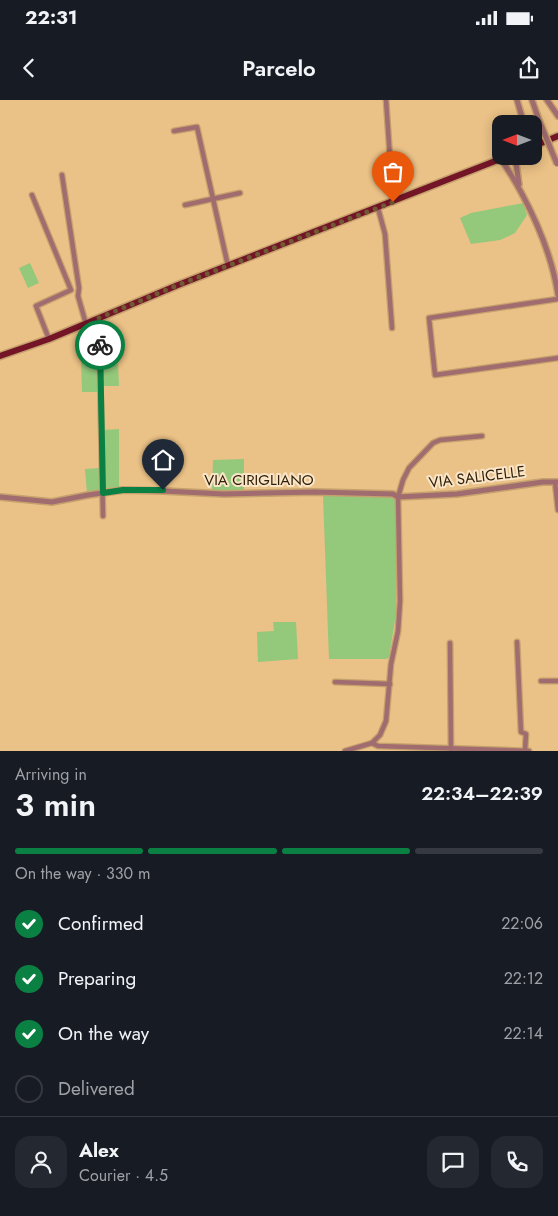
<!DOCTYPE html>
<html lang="en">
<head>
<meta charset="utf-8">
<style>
	body { margin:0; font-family:Jost,sans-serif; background:#242831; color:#f1f3f6; height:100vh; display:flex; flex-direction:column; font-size:19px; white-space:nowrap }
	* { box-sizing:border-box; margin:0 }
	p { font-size:16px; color:#9ea1a6 }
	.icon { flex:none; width:28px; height:28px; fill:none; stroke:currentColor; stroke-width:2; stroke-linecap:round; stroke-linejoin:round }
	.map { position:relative; height:651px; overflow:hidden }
	.details { display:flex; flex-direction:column; background:#171b24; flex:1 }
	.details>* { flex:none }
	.needle { width:32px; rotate:270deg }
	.fabs { position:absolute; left:492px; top:15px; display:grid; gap:10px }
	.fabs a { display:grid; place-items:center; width:50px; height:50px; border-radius:10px; background:#171b24; box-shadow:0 2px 12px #0003; font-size:25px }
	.pin { position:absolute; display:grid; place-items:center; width:42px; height:42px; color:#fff; margin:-51px -21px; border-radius:50% 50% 50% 0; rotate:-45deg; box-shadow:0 0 5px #0007 }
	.pin .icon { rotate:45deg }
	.courier { position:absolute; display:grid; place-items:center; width:50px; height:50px; margin:-25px; border:4px solid #0b8043; border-radius:50%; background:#fff; color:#222; box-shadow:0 1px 6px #0007 }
	.overview em { font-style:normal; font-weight:600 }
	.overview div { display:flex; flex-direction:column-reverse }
	.overview { display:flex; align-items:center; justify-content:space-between; height:85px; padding:0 15px }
	h1 { font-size:32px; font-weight:600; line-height:38px }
	.bar { display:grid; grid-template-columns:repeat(4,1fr); gap:8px 5px; align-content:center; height:60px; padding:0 15px }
	.bar i { height:6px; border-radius:4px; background:#363941 }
	.bar .active { background:#0b8043 }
	.bar p { grid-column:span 4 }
	.line { display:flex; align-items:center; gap:12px; padding:0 15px; border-top:1px solid #363941 }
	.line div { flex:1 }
	.round { display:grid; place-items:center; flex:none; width:52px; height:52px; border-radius:15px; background:#242831 }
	ol { padding:0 15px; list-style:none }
	li { display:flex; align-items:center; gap:15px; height:55px }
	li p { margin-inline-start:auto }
	li .icon { padding:5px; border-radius:50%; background:#0b8043; color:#fff; stroke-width:4 }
	li:last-child { color:#9ea1a6 }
	li i { width:28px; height:28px; border:2px solid #363941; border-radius:50% }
	.status { display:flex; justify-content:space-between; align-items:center; height:35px; padding:0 25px; background:#171b24; direction:ltr }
	.status svg { height:14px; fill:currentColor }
	header { display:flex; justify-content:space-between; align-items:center; height:65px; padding:0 15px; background:#171b24; font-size:22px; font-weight:600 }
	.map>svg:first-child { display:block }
</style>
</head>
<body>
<div class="status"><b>22:31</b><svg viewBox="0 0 49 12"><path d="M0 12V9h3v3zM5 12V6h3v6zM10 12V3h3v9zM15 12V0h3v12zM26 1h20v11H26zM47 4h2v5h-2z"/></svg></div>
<header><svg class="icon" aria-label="back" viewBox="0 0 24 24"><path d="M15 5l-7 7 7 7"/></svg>Parcelo<svg class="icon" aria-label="share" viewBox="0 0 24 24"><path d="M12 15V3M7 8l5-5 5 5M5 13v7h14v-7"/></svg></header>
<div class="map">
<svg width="558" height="651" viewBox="0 0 558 651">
	<rect width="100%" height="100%" fill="#eac186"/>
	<g fill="#94c87b">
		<path d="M 523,103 L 527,115 L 515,133 L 509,136 L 500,140 L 471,144 L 460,118 L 471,113 Z"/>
		<path d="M 30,163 L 39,183 L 28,188 L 19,168 Z"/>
		<path d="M 97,257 L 98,292 L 82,292 L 81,258 Z"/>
		<path d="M 118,264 L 119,286 L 103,286 L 103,265 Z"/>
		<path d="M 119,329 L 119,387 L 106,388 L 104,330 Z"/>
		<path d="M 244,359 L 244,392 L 212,390 L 213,360 Z"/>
		<path d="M 100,368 L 100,390 L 87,393 L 85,369 Z"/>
		<path d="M 323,395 L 391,395 L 396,398 L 396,514 L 389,557 L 387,559 L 329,559 Z"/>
		<path d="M 273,522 L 296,522 L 298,559 L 258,562 L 257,532 L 274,531 Z"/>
	</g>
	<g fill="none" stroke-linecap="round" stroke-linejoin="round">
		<g stroke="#c5a16d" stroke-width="7">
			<g id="minor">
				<path d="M 386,0 L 393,102"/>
				<path d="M 174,31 L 197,27 L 228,166"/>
				<path d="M 62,75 L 79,188 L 78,196 L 86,224"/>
				<path d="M 32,95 L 71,190 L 36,206 L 49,239"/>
				<path d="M 185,105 L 240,93"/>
				<path d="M 378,108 L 385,134 L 392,228"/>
				<path d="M 558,199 L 429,218 L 435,275 L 558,258"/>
				<path d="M 99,218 L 103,416"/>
				<path d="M 555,382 L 558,410"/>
				<path d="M 517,542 L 521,632 L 526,634 L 525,651"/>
				<path d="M 450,543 L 451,649"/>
				<path d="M 541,581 L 558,581"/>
				<path d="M 335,582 L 390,584"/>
				<path d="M 372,643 L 380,635 L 386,621 L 391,564 L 398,531 L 400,501 L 398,397 L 403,380 L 409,368 L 433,343 L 440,340 L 482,336"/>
				<path d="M 345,651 L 372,643 L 378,646 L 529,651"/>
			</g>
		</g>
		<g stroke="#c5a16d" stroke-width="8">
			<g id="tertiary">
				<path d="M 517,0 L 524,24"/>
				<path d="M 532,0 L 539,20"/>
				<path d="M 547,0 L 558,16"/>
				<path d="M 515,56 L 519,84"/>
				<path d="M 504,57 L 501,59 C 527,98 551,148 558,195"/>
				<path d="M 0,397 L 52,402 L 88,395 L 123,390 L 163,391 L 224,394 L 315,392 L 393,394 L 398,397 L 457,394 L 543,382 L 558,382"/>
			</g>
		</g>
		<g stroke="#c5a16d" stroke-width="9">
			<g id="primary">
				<path d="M 534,46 L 558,36"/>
				<path d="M 0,256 L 49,239 L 178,185 L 508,56"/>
			</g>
		</g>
		<use href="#minor" stroke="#a16c6f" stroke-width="4.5"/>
		<use href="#tertiary" stroke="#a16c6f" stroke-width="5"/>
		<use href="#primary" stroke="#741427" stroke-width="6"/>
		<g stroke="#c5a16d" stroke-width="8" stroke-linecap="butt">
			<path id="tertiary-bridge" d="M 539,20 L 557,64"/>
		</g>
		<use href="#tertiary-bridge" stroke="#a16c6f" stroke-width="5"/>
	</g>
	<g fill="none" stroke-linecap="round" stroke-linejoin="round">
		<path stroke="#715934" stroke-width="5" stroke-dasharray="0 9" d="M 100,245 L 99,218 L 178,185 L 393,102"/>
		<path stroke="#0b8043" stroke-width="6" d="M 100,245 L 103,393 L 123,390 L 163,390"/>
	</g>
	<g text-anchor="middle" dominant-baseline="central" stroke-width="4" stroke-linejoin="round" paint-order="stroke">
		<g font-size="15" fill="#302108" stroke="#fbe5c8">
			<text transform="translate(477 377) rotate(-7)">VIA SALICELLE</text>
			<text x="259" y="380">VIA CIRIGLIANO</text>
		</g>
	</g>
</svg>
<div class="fabs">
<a><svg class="needle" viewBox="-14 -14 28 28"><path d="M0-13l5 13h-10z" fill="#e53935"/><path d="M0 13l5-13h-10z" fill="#9ea1a6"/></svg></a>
</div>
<div class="pin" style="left:393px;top:102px;background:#ea580c"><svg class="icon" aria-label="bag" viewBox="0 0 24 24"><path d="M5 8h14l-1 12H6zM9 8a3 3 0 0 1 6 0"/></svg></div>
<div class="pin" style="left:163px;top:390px;background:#1f2937"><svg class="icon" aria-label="home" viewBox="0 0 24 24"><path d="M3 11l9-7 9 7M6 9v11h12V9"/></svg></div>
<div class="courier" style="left:100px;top:245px"><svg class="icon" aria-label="bike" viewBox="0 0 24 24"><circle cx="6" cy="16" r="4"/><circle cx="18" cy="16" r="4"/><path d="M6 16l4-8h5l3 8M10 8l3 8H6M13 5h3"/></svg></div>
</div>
<section class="details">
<div class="overview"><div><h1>3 min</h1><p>Arriving in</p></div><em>22:34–22:39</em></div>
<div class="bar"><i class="active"></i><i class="active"></i><i class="active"></i><i></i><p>On the way · 330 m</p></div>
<ol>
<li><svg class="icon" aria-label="check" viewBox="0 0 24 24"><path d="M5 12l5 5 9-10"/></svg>Confirmed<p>22:06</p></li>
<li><svg class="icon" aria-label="check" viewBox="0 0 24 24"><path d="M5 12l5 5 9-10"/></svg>Preparing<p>22:12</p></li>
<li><svg class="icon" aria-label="check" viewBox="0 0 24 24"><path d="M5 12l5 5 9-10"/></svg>On the way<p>22:14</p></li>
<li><i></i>Delivered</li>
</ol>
<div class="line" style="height:90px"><a class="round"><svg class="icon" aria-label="person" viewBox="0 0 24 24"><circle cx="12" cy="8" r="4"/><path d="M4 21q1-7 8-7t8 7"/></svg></a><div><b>Alex</b><p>Courier · 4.5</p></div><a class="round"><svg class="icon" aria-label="chat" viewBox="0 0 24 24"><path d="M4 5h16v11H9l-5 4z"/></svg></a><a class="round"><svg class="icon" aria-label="phone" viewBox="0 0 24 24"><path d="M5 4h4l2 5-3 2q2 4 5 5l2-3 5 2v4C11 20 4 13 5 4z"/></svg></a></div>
</section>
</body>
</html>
